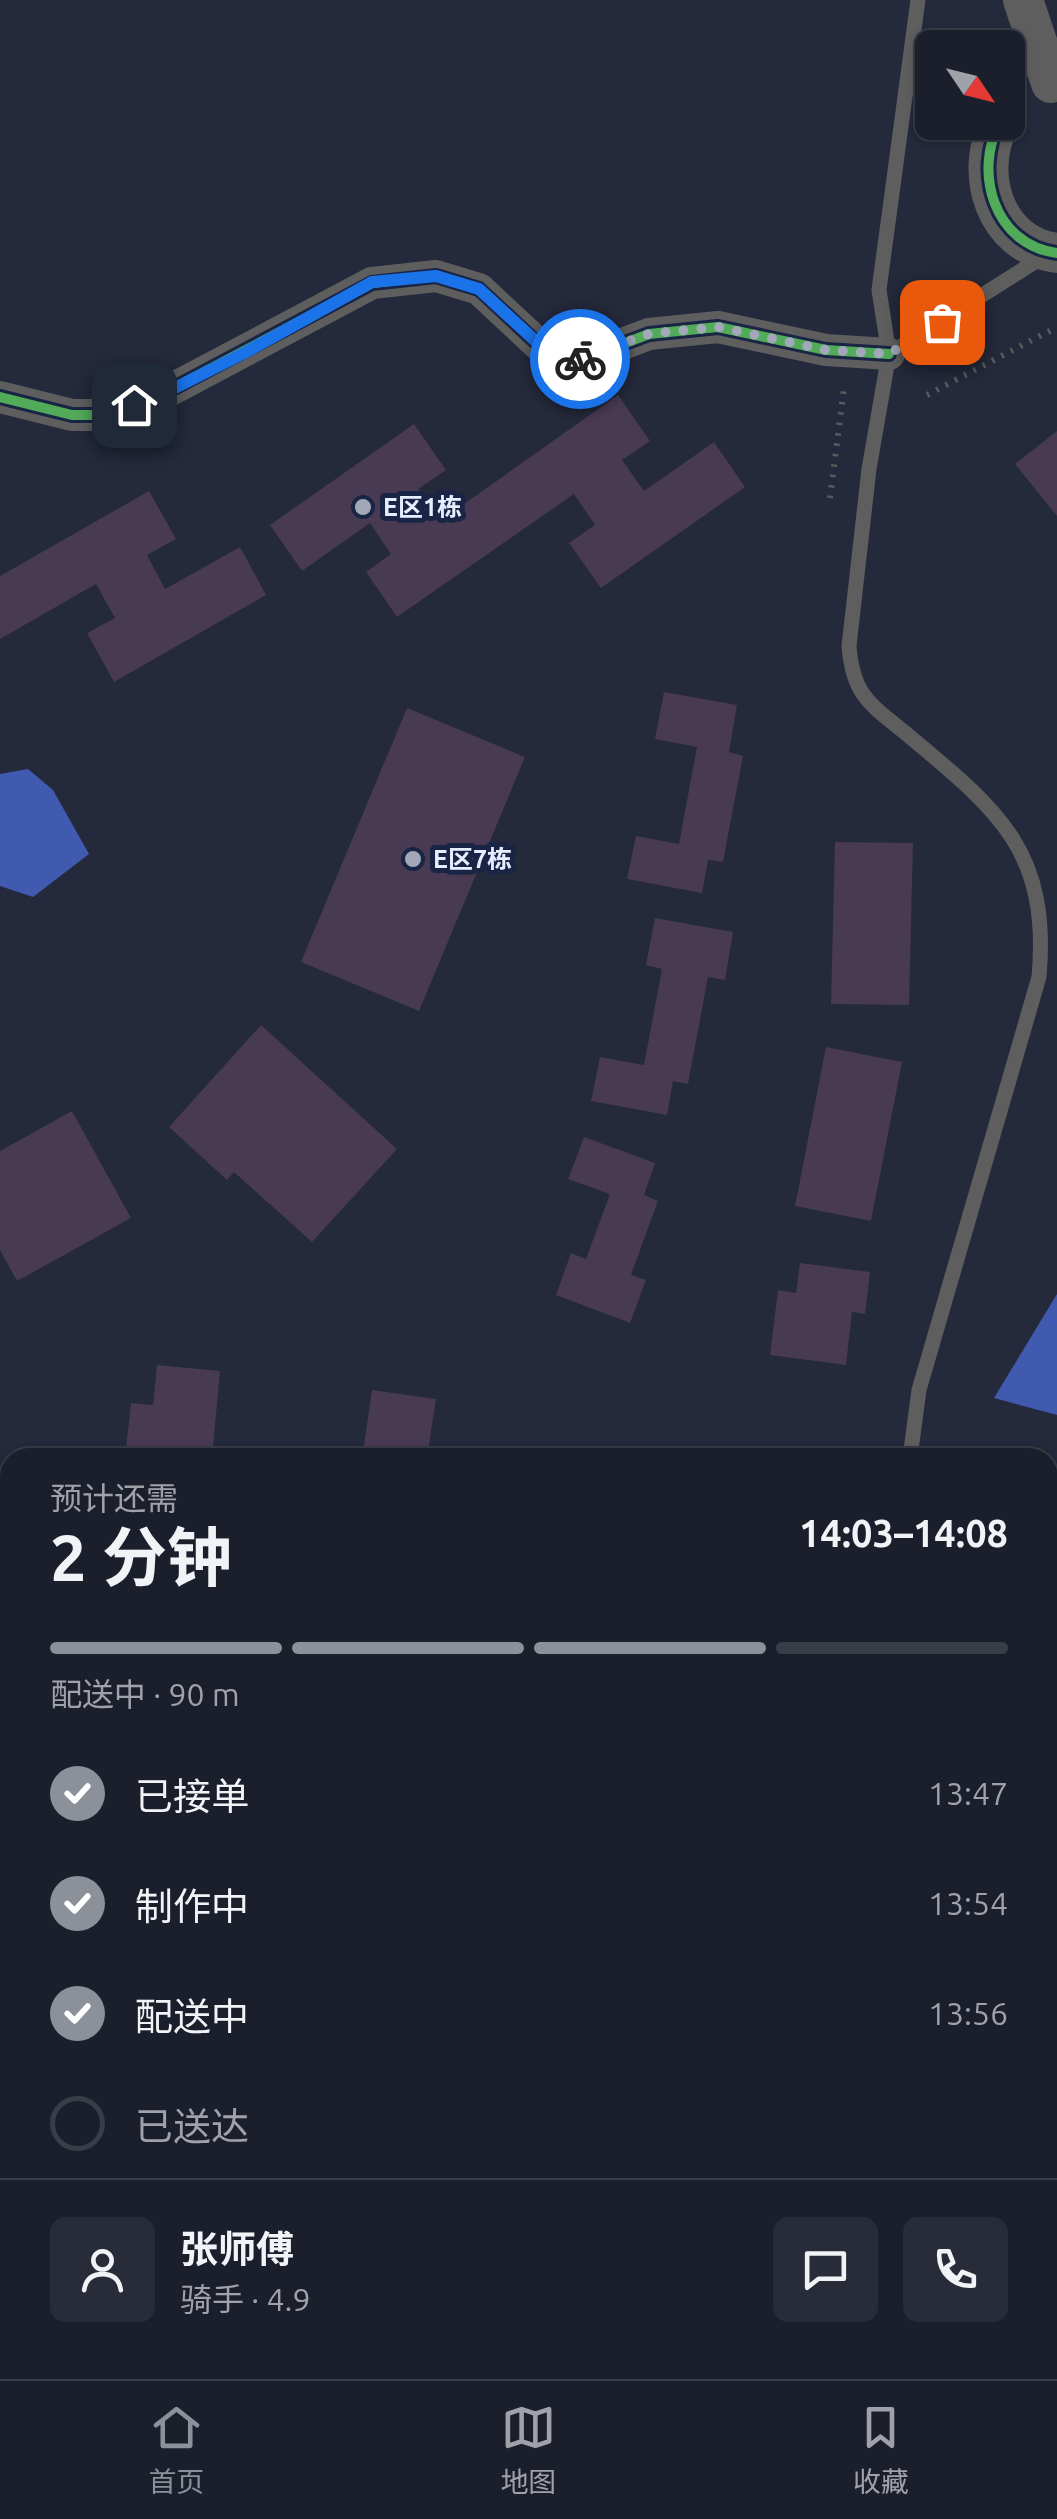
<!DOCTYPE html>
<html lang="zh">
<head>
<meta charset="utf-8">
<style>
	body { margin:0; font-family:Ubuntu,"Noto Sans SC",sans-serif; background:#282c38; color:#f1f3f6; height:100vh; display:flex; flex-direction:column; font-size:38px; white-space:nowrap }
	* { box-sizing:border-box; margin:0 }
	p { font-size:32px; color:#a0a2a9 }
	.icon { flex:none; width:55px; height:55px; fill:none; stroke:currentColor; stroke-width:2; stroke-linecap:round; stroke-linejoin:round }
	.map { position:relative; flex:1; overflow:hidden }
	.side { position:absolute; left:0px; top:1448px; width:1058px; height:932px; display:flex; flex-direction:column; background:#1b1f2c; border-radius:30px 30px 0 0; box-shadow:0 2px 8px #0004,0 0 0 2px #393d48 }
	.side>* { flex:none }
	.needle { width:65px; rotate:125deg }
	.buttons { position:absolute; left:915px; top:30px; display:grid; gap:20px }
	.buttons a { display:grid; place-items:center; width:110px; height:110px; border-radius:15px; background:#1b1f2c; box-shadow:0 2px 8px #0004,0 0 0 2px #393d48; font-size:50px }
	.pin { position:absolute; display:grid; place-items:center; width:85px; height:85px; color:#fff; margin:-42px; border-radius:20px; box-shadow:0 5px 15px #0006 }
	.courier { position:absolute; display:grid; place-items:center; width:100px; height:100px; margin:-50px; border:8px solid #1a73e8; border-radius:50%; background:#fff; color:#222; box-shadow:0 2px 12px #0007 }
	.summary em { font-style:normal; font-weight:700 }
	.summary div { display:flex; flex-direction:column-reverse }
	.summary { display:flex; align-items:center; justify-content:space-between; height:170px; padding:0 50px }
	h1 { font-size:65px; font-weight:700; line-height:75px }
	.bar { display:grid; grid-template-columns:repeat(4,1fr); gap:15px 10px; align-content:center; height:120px; padding:0 50px }
	.bar i { height:12px; border-radius:8px; background:#393d48 }
	.bar .active { background:#8c9099 }
	.bar p { grid-column:span 4 }
	.line { display:flex; align-items:center; gap:25px; padding:0 50px; border-top:2px solid #393d48 }
	.line div { flex:1 }
	.round { display:grid; place-items:center; flex:none; width:105px; height:105px; border-radius:15px; background:#282c38 }
	ol { padding:0 50px; list-style:none }
	li { display:flex; align-items:center; gap:30px; height:110px }
	li p { margin-inline-start:auto }
	li .icon { padding:10px; border-radius:50%; background:#8c9099; color:#fff; stroke-width:4 }
	li:last-child { color:#a0a2a9 }
	li i { width:55px; height:55px; border:5px solid #393d48; border-radius:50% }
	.tabs { display:flex; justify-content:space-around; align-items:center; height:140px; border-top:2px solid #393d48; background:#1b1f2c; font-size:28px; color:#a0a2a9 }
	.tabs a { display:grid; justify-items:center; gap:5px }
	.tabs .active { color:#8c9099 }
	.map>svg:first-child { display:block }
</style>
</head>
<body>
<div class="map">
<svg width="1057" height="2379" viewBox="0 0 1057 2379">
	<rect width="100%" height="100%" fill="#24293b"/>
	<g fill="#405ab0">
		<path d="M 28,769 L 53,790 L 89,854 L 33,897 L 0,886 L 0,774 Z"/>
		<path d="M 1057,1294 L 1057,1415 L 994,1398 Z"/>
	</g>
	<g fill="#473a52">
		<path d="M 618,395 L 650,441 L 622,460 L 644,491 L 714,442 L 745,487 L 601,588 L 569,543 L 595,525 L 574,494 L 397,617 L 366,572 L 391,554 L 370,523 L 302,571 L 270,525 L 414,424 L 446,470 L 418,489 L 440,521 Z"/>
		<path d="M 1057,431 L 1057,516 L 1015,464 Z"/>
		<path d="M 149,491 L 176,539 L 147,555 L 165,589 L 240,547 L 266,595 L 114,682 L 87,633 L 115,618 L 96,584 L 0,639 L 0,576 Z"/>
		<path d="M 664,692 L 737,705 L 729,752 L 743,756 L 723,862 L 708,860 L 702,893 L 627,879 L 636,836 L 679,844 L 697,747 L 655,739 Z"/>
		<path d="M 407,708 L 525,757 L 419,1011 L 301,962 Z"/>
		<path d="M 835,842 L 913,843 L 909,1005 L 831,1004 Z"/>
		<path d="M 655,918 L 733,932 L 725,980 L 708,977 L 688,1084 L 673,1081 L 667,1115 L 591,1101 L 600,1057 L 644,1065 L 662,969 L 646,965 Z"/>
		<path d="M 261,1025 L 397,1149 L 312,1242 L 234,1172 L 227,1180 L 169,1127 Z"/>
		<path d="M 826,1047 L 902,1062 L 871,1221 L 795,1206 Z"/>
		<path d="M 72,1111 L 131,1218 L 17,1281 L 0,1250 L 0,1151 Z"/>
		<path d="M 584,1137 L 655,1163 L 644,1195 L 658,1201 L 631,1275 L 646,1280 L 630,1323 L 556,1295 L 571,1253 L 586,1259 L 610,1194 L 568,1179 Z"/>
		<path d="M 800,1263 L 870,1272 L 865,1314 L 852,1312 L 846,1365 L 770,1355 L 778,1290 L 796,1293 Z"/>
		<path d="M 157,1365 L 220,1371 L 212,1458 L 125,1458 L 131,1403 L 153,1405 Z"/>
		<path d="M 372,1390 L 436,1399 L 427,1458 L 362,1458 Z"/>
		<path d="M 540,1451 L 578,1455 L 578,1458 L 539,1458 Z"/>
		<path d="M 1048,1997 L 1057,2006 L 1057,2086 L 1048,2077 Z"/>
		<path d="M 1048,2300 L 1057,2306 L 1057,2379 L 1013,2379 L 1018,2370 L 1048,2370 Z"/>
		<path d="M 509,2370 L 548,2370 L 546,2378 Z"/>
	</g>
	<g fill="none" stroke-linecap="round" stroke-linejoin="round">
		<g stroke="#5a5a5d" stroke-width="6" stroke-dasharray="2.5 8" stroke-linecap="butt">
			<path d="M 927,395 L 1057,327"/>
			<path d="M 830,498 L 844,388"/>
		</g>
		<g stroke="#5d5e5d" stroke-width="15">
			<path d="M 889,354 L 879,290 L 918,0"/>
			<path d="M 910,1458 L 919,1390 L 1039,977 C 1050,851 999,811 909,736 C 872,705 853,698 849,646 L 869,469 L 889,354 L 1046,255"/>
			<path d="M 0,1847 L 10,1845"/>
			<path d="M 857,2379 L 863,2370"/>
		</g>
		<path stroke="#5d5e5d" stroke-width="32" d="M 0,397 L 72,415 L 108,415 L 159,396 L 372,283 L 436,276 L 479,289 L 553,358 L 583,359 L 649,334 L 718,327 L 826,350 L 889,354"/>
		<g stroke="#5d5e5d" stroke-width="40">
			<path d="M 1023,0 L 1051,83"/>
			<path d="M 1000,122 C 973,172 994,245 1057,253"/>
		</g>
		<g stroke="#1a2445" stroke-width="16">
			<g id="cycleway">
				<path d="M 1000,122 C 973,172 994,245 1057,253"/>
				<path d="M 0,397 L 72,415 L 108,415 L 159,396 L 372,283 L 436,276 L 479,289 L 553,358 L 583,359 L 649,334 L 718,327 L 826,350 L 889,354"/>
			</g>
		</g>
		<use href="#cycleway" stroke="#51ab58" stroke-width="10"/>
	</g>
	<g fill="none" stroke-linecap="round" stroke-linejoin="round">
		<path stroke="#a2a8ba" stroke-width="10" stroke-dasharray="0 18" d="M 580,359 L 649,334 L 718,327 L 826,350 L 889,354 L 942,322"/>
		<path stroke="#1a73e8" stroke-width="12" d="M 134,405 L 159,396 L 246,352 L 372,282 L 436,276 L 479,289 L 554,358 L 580,359"/>
	</g>
	<g fill="#a2a8ba" stroke="#1a2445" stroke-width="4">
		<circle cx="363" cy="507" r="10"/>
		<circle cx="413" cy="859" r="10"/>
	</g>
	<g text-anchor="middle" dominant-baseline="central" stroke-width="10" stroke-linejoin="round" paint-order="stroke">
		<g font-size="25" font-weight="bold" fill="#e6edff" stroke="#1a2445" text-anchor="start">
			<text x="383" y="507">E区1栋</text>
			<text x="433" y="859">E区7栋</text>
		</g>
	</g>
</svg>
<div class="buttons">
<a><svg class="needle" viewBox="-14 -14 28 28"><path d="M0-13l5 13h-10z" fill="#e53935"/><path d="M0 13l5-13h-10z" fill="#a0a2a9"/></svg></a>
</div>
<div class="pin" style="left:942px;top:322px;background:#ea580c"><svg class="icon" aria-label="bag" viewBox="0 0 24 24"><path d="M5 8h14l-1 12H6zM9 8a3 3 0 0 1 6 0"/></svg></div>
<div class="pin" style="left:134px;top:405px;background:#1f2937"><svg class="icon" aria-label="home" viewBox="0 0 24 24"><path d="M3 11l9-7 9 7M6 9v11h12V9"/></svg></div>
<div class="courier" style="left:580px;top:359px"><svg class="icon" aria-label="bike" viewBox="0 0 24 24"><circle cx="6" cy="16" r="4"/><circle cx="18" cy="16" r="4"/><path d="M6 16l4-8h5l3 8M10 8l3 8H6M13 5h3"/></svg></div>
<section class="side">
<div class="summary"><div><h1>2 分钟</h1><p>预计还需</p></div><em>14:03–14:08</em></div>
<div class="bar"><i class="active"></i><i class="active"></i><i class="active"></i><i></i><p>配送中 · 90 m</p></div>
<ol>
<li><svg class="icon" aria-label="check" viewBox="0 0 24 24"><path d="M5 12l5 5 9-10"/></svg>已接单<p>13:47</p></li>
<li><svg class="icon" aria-label="check" viewBox="0 0 24 24"><path d="M5 12l5 5 9-10"/></svg>制作中<p>13:54</p></li>
<li><svg class="icon" aria-label="check" viewBox="0 0 24 24"><path d="M5 12l5 5 9-10"/></svg>配送中<p>13:56</p></li>
<li><i></i>已送达</li>
</ol>
<div class="line" style="height:180px"><a class="round"><svg class="icon" aria-label="person" viewBox="0 0 24 24"><circle cx="12" cy="8" r="4"/><path d="M4 21q1-7 8-7t8 7"/></svg></a><div><b>张师傅</b><p>骑手 · 4.9</p></div><a class="round"><svg class="icon" aria-label="chat" viewBox="0 0 24 24"><path d="M4 5h16v11H9l-5 4z"/></svg></a><a class="round"><svg class="icon" aria-label="phone" viewBox="0 0 24 24"><path d="M5 4h4l2 5-3 2q2 4 5 5l2-3 5 2v4C11 20 4 13 5 4z"/></svg></a></div>
</section>
</div>
<nav class="tabs">
<a class="active"><svg class="icon" aria-label="home" viewBox="0 0 24 24"><path d="M3 11l9-7 9 7M6 9v11h12V9"/></svg>首页</a>
<a><svg class="icon" aria-label="map" viewBox="0 0 24 24"><path d="M3 6l6-2 6 2 6-2v14l-6 2-6-2-6 2zM9 4v14M15 6v14"/></svg>地图</a>
<a><svg class="icon" aria-label="saved" viewBox="0 0 24 24"><path d="M7 4h10v16l-5-4-5 4z"/></svg>收藏</a>
</nav>
</body>
</html>
